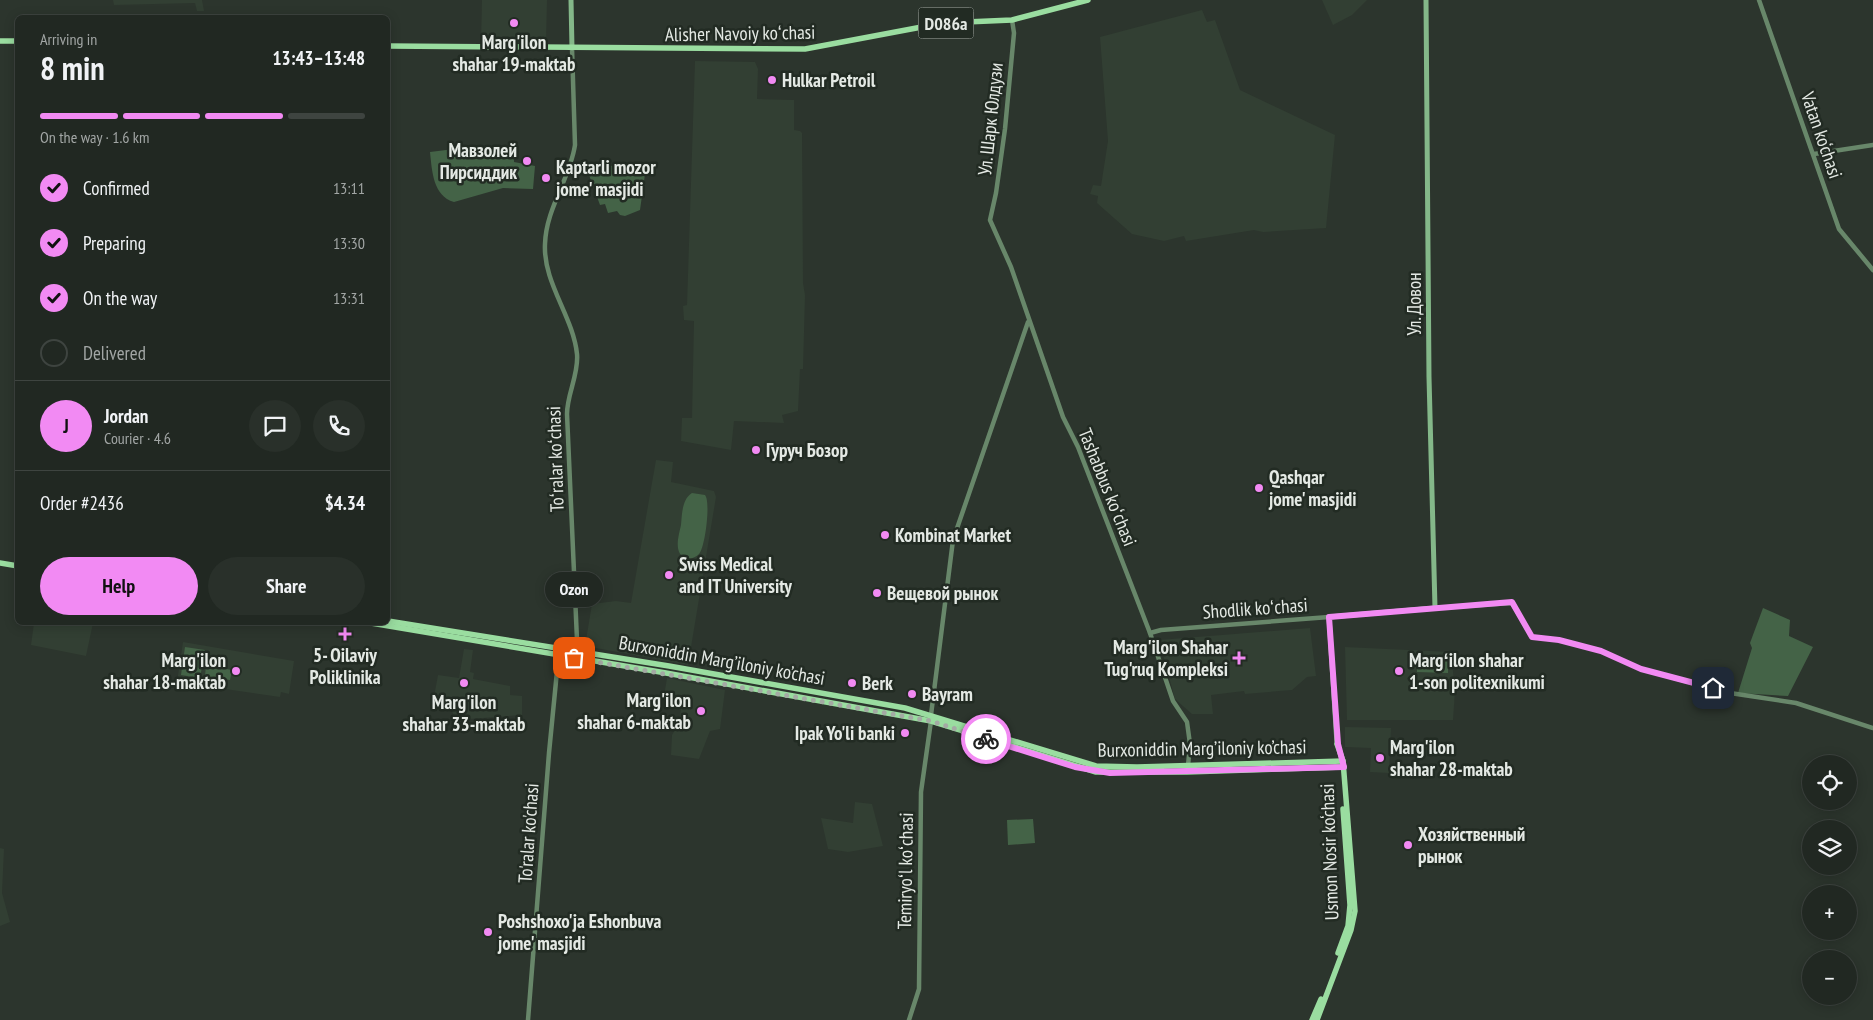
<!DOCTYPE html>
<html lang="en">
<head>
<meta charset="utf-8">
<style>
	body { margin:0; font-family:"PT Sans Narrow",sans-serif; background:#29302a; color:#f1f3f6; height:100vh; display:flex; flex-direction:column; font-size:19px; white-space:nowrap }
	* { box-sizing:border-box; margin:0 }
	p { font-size:16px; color:#a2a6a5 }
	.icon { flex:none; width:28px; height:28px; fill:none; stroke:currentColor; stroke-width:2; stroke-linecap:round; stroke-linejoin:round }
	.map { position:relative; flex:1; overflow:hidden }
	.panel { position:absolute; left:15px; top:15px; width:375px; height:610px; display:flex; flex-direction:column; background:#212822; border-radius:8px; box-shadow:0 2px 12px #0003,0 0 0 1px #3e4440 }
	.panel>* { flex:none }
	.fabs { position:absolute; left:1802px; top:755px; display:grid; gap:10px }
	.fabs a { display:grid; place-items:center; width:55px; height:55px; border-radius:50%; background:#212822; box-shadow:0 2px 12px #0003,0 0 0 1px #3e4440; font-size:25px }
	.pin { position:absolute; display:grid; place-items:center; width:42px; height:42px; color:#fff; margin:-21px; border-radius:10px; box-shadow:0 2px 8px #0006 }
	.courier { position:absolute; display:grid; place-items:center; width:50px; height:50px; margin:-25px; border:4px solid #f28af3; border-radius:50%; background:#fff; color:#222; box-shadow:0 1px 6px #0007 }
	.bubble { position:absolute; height:35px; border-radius:18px; background:#212822; box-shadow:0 2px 12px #0003,0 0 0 1px #3e4440; font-size:16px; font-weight:700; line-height:35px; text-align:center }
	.headline em { font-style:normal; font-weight:700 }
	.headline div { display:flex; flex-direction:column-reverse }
	.headline { display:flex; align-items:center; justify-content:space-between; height:85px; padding:0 25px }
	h1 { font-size:32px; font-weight:700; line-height:38px }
	.bar { display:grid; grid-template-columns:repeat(4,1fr); gap:8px 5px; align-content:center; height:60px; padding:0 25px }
	.bar i { height:6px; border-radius:4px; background:#3e4440 }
	.bar .on { background:#f28af3 }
	.bar p { grid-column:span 4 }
	.line { display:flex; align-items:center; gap:12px; padding:0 25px; border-top:1px solid #3e4440 }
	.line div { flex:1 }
	.round { display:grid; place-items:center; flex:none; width:52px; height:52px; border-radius:26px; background:#29302a }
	ol { padding:0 25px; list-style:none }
	li { display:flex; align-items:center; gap:15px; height:55px }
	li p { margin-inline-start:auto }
	li .icon { padding:5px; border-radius:50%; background:#f28af3; color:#111; stroke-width:4 }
	li:last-child { color:#a2a6a5 }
	li i { width:28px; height:28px; border:2px solid #3e4440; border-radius:50% }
	.action { display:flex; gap:10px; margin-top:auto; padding:10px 25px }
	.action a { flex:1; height:58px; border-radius:30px; background:#f28af3; color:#111; font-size:20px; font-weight:700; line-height:58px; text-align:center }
	.action a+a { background:#29302a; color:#f1f3f6 }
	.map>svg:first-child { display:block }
</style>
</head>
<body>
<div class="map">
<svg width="1873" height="1020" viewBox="0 0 1873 1020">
	<rect width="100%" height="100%" fill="#2c352d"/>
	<g fill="#323f33">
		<path d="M 113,0 L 202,0 L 204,11 L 197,11 L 195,3 L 114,5 Z"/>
		<path d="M 482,0 L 547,0 L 546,43 L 481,41 Z"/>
		<path d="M 1322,0 L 1367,0 L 1352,15 L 1333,25 Z"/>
		<path d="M 1202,10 L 1207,22 L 1215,20 L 1240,90 L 1335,135 L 1326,228 L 1263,232 L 1254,230 L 1186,241 L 1184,236 L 1164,241 L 1132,234 L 1097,203 L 1098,196 L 1090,194 L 1093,185 L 1101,186 L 1108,141 L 1100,37 Z"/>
		<path d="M 695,61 L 755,62 L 758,69 L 757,99 L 794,100 L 794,130 L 800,131 L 802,133 L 803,283 L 805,295 L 803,369 L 800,369 L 798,411 L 782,415 L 784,423 L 734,421 L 731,450 L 681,441 L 682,418 L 692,418 L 694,321 L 684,320 L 683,306 L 687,305 Z"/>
		<path d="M 656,460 L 673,462 L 671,482 L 714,491 L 716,497 L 688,665 L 585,646 L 592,604 L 616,601 L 631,603 Z"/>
		<path d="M 34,623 L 93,623 L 86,656 L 31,645 Z"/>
		<path d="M 1310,628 L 1316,676 L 1307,677 L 1292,690 L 1245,694 L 1244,691 L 1211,695 L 1213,714 L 1192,714 L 1175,699 L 1159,640 Z"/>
		<path d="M 183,642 L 294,661 L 289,694 L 281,692 L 280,697 L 177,682 Z"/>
		<path d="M 1345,647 L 1451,652 L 1455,691 L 1453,720 L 1347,720 Z"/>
		<path d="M 464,649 L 473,650 L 470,672 L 474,673 L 473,679 L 510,686 L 510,695 L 522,696 L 522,715 L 456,720 L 447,701 L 433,702 L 438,675 L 459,678 Z"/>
		<path d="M 667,678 L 725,690 L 720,729 L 710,731 L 699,759 L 671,755 L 672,735 L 679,723 L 682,700 L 664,696 Z"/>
		<path d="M 1345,727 L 1391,728 L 1389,773 L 1370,772 L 1371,748 L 1345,747 Z"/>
		<path d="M 855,802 L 872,804 L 883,846 L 848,852 L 828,849 L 821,818 L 853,823 Z"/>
		<path d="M 0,848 L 4,849 L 2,893 L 10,922 L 0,926 Z"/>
	</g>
	<g fill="#446347">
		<path d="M 470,147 L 478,154 L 508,153 L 514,157 L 514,162 L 535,166 L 533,189 L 503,188 L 454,202 C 433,196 432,171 430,152 Z"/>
		<path d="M 585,164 L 629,167 L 645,174 L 640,210 L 625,216 L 620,215 L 617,211 L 608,213 L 605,204 L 600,205 Z"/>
		<path d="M 692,493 L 705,495 C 711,502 705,548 699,554 C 696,557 692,559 688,558 C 672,556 679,535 681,525 C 682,514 682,499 692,493 Z"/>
		<path d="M 1763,608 L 1790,620 L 1789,636 L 1813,647 L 1788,696 L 1738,693 L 1752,648 L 1750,643 Z"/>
		<path d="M 185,647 L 205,650 L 200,678 L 181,675 Z"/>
		<path d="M 1417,658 L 1448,659 L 1448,673 L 1417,672 Z"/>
		<path d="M 206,665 L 232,670 L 230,680 L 205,676 Z"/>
		<path d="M 1033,819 L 1035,843 L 1008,845 L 1007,820 Z"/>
	</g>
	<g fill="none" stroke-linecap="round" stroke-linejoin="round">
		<g stroke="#68876a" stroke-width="4.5">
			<path d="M 1759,0 L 1839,229 L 1873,270"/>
			<path d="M 1012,20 L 1014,33 L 1005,129 L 996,193 L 990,220 L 1011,267 L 1063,417 L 1078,447 L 1150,633 L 1173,701 L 1187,722 L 1190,744 L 1188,766"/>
			<path d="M 572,48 L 575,145 C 570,179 546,208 545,244 C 543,283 573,316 577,354 C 579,374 567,394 567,414 L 577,640 L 575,654"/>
			<path d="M 1814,154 L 1873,145"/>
			<path d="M 1435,608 L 1512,603 L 1532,637 L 1559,640 L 1601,651 L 1641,669 L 1730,693 L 1796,703 L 1873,728"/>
			<path d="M 1150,633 L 1161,630 L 1329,617"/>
			<path d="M 931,715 L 953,540 L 1028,322"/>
			<path d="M 528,1020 L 549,753 L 558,661 L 562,648"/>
			<path d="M 909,1020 L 919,989 L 921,792 L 931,721"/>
		</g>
		<g stroke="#84b889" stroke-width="5">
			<path d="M 571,0 L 572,48"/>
			<path d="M 1337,744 L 1329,617 L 1435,608 L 1429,377 L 1426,0"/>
		</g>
		<g stroke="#9adda0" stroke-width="5.5">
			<path d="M 0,41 L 18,41"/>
			<path d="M 388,46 L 805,49 L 943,23 L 1012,20 L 1088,0"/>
			<path d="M 0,563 L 18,566"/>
			<path d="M 388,621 L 669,666 L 905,708 L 1096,766 L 1137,767 L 1343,761"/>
			<path d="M 365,622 L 666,673 L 931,721 L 1096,772 L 1187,772 L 1344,767"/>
			<path d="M 1338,953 L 1348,926 L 1350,905 L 1343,809"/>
			<path d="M 1312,1020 L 1321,999"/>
			<path d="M 1317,1020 L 1351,930 L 1355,911 L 1343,761 L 1337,744"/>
		</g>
	</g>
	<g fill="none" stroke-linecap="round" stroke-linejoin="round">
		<path stroke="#a4aaa4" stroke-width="5" stroke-dasharray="0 9" d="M 574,658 L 931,721 L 986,739"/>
		<path stroke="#f28af3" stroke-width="6" d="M 986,739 L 1075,767 L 1110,773 L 1344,767 L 1338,744 L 1329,617 L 1512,602 L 1532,637 L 1559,640 L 1601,651 L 1641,669 L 1713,688"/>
	</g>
	<g fill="#f28af3" stroke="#222b23" stroke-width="2">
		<circle cx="514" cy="23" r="5"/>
		<circle cx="772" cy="80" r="5"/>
		<circle cx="527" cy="161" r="5"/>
		<circle cx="546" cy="178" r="5"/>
		<circle cx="756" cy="450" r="5"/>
		<circle cx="1259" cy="488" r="5"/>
		<circle cx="885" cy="535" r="5"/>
		<circle cx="669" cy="575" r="5"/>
		<circle cx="877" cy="593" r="5"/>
		<path d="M342.5 626.5h5v5h5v5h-5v5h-5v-5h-5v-5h5z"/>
		<path d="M1236.5 650.5h5v5h5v5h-5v5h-5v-5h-5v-5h5z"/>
		<circle cx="236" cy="671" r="5"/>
		<circle cx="1399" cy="671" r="5"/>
		<circle cx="464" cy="683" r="5"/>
		<circle cx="852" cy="683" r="5"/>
		<circle cx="912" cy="694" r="5"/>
		<circle cx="701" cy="711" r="5"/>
		<circle cx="905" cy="733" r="5"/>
		<circle cx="1380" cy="758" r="5"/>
		<circle cx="1408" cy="845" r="5"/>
		<circle cx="488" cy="932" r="5"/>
	</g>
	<g text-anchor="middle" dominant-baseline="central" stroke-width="5" stroke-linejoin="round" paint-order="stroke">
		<rect fill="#222b23" stroke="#aab0aa" stroke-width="1" x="918.5" y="7.5" width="55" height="31" rx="4"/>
		<g font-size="18" font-weight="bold" fill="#e4e9e4">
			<text x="946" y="23">D086a</text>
		</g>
		<g font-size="19" fill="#e4e9e4" stroke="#222b23">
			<text transform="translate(740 33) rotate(-1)">Alisher Navoiy koʻchasi</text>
			<text transform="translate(990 119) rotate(-84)">Ул. Шарк Юлдузи</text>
			<text transform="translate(1822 135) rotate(71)">Vatan ko‘chasi</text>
			<text transform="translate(1414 304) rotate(-90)">Ул. Довон</text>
			<text transform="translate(555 459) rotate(-92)">Toʻralar koʻchasi</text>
			<text transform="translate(1108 487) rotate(68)">Tashabbus koʻchasi</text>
			<text transform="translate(1255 608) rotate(-4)">Shodlik koʻchasi</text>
			<text transform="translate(722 660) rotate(10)">Burxoniddin Marg’iloniy ko’chasi</text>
			<text transform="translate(1202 748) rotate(-1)">Burxoniddin Marg’iloniy ko’chasi</text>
			<text transform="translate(528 833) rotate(-86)">To'ralar ko'chasi</text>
			<text transform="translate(1329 852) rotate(-92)">Usmon Nosir ko‘chasi</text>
			<text transform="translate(905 871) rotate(-89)">Temiryoʻl koʻchasi</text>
		</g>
		<g font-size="19" font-weight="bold" fill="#e4e9e4" stroke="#222b23" text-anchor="start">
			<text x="514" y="42" text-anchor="middle">Marg'ilon<tspan x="514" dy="22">shahar 19-maktab</tspan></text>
			<text x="782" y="80">Hulkar Petroil</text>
			<text x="517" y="150" text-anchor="end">Мавзолей<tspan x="517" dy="22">Пирсиддик</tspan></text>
			<text x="556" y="167">Kaptarli mozor<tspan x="556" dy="22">jome' masjidi</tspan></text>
			<text x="766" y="450">Гуруч Бозор</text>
			<text x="1269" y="477">Qashqar<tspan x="1269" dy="22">jome' masjidi</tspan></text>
			<text x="895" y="535">Kombinat Market</text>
			<text x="679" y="564">Swiss Medical<tspan x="679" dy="22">and IT University</tspan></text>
			<text x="887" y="593">Вещевой рынок</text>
			<text x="1228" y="647" text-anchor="end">Marg'ilon Shahar<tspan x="1228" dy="22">Tug'ruq Kompleksi</tspan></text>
			<text x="345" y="655" text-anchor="middle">5- Oilaviy<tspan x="345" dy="22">Poliklinika</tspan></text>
			<text x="226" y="660" text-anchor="end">Marg'ilon<tspan x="226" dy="22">shahar 18-maktab</tspan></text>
			<text x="1409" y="660">Margʻilon shahar<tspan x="1409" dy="22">1-son politexnikumi</tspan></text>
			<text x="862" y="683">Berk</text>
			<text x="922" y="694">Bayram</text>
			<text x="691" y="700" text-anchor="end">Marg'ilon<tspan x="691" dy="22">shahar 6-maktab</tspan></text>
			<text x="464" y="702" text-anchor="middle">Marg'ilon<tspan x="464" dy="22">shahar 33-maktab</tspan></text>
			<text x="895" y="733" text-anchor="end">Ipak Yo'li banki</text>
			<text x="1390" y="747">Marg'ilon<tspan x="1390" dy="22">shahar 28-maktab</tspan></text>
			<text x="1418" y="834">Хозяйственный<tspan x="1418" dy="22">рынок</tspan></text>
			<text x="498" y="921">Poshshoxo'ja Eshonbuva<tspan x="498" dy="22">jome' masjidi</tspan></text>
		</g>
	</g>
</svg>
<div class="fabs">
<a><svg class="icon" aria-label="locate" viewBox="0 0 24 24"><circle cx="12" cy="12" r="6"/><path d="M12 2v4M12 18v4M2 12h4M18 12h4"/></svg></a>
<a><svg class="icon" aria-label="layers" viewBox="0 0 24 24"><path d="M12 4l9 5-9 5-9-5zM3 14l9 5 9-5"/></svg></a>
<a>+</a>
<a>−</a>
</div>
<div class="pin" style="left:574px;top:658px;background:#ea580c"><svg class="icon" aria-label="bag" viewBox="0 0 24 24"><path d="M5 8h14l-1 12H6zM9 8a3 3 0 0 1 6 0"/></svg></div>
<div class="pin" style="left:1713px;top:688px;background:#1f2937"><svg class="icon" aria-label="home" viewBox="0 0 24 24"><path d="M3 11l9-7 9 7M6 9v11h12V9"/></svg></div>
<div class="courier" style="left:986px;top:739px"><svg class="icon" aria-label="bike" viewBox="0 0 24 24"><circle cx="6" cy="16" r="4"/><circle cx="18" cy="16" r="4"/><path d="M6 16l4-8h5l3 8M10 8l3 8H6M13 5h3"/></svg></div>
<div class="bubble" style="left:545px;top:572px;width:58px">Ozon</div>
<section class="panel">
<div class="headline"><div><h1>8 min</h1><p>Arriving in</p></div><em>13:43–13:48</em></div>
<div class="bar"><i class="on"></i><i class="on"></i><i class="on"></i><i></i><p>On the way · 1.6 km</p></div>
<ol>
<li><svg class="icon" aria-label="check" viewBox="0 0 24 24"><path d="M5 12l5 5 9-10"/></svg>Confirmed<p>13:11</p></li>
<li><svg class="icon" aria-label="check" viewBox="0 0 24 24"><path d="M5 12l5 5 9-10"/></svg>Preparing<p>13:30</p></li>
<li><svg class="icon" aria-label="check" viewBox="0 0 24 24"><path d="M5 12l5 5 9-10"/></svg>On the way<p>13:31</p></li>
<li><i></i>Delivered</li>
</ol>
<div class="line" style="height:90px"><b class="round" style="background:#f28af3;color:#111">J</b><div><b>Jordan</b><p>Courier · 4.6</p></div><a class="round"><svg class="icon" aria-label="chat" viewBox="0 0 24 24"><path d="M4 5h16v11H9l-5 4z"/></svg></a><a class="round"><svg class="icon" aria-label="phone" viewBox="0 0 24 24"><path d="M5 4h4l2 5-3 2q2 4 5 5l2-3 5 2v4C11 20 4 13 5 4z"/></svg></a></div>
<div class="line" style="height:65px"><div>Order #2436</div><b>$4.34</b></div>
<div class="action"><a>Help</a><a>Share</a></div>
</section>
</div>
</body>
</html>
